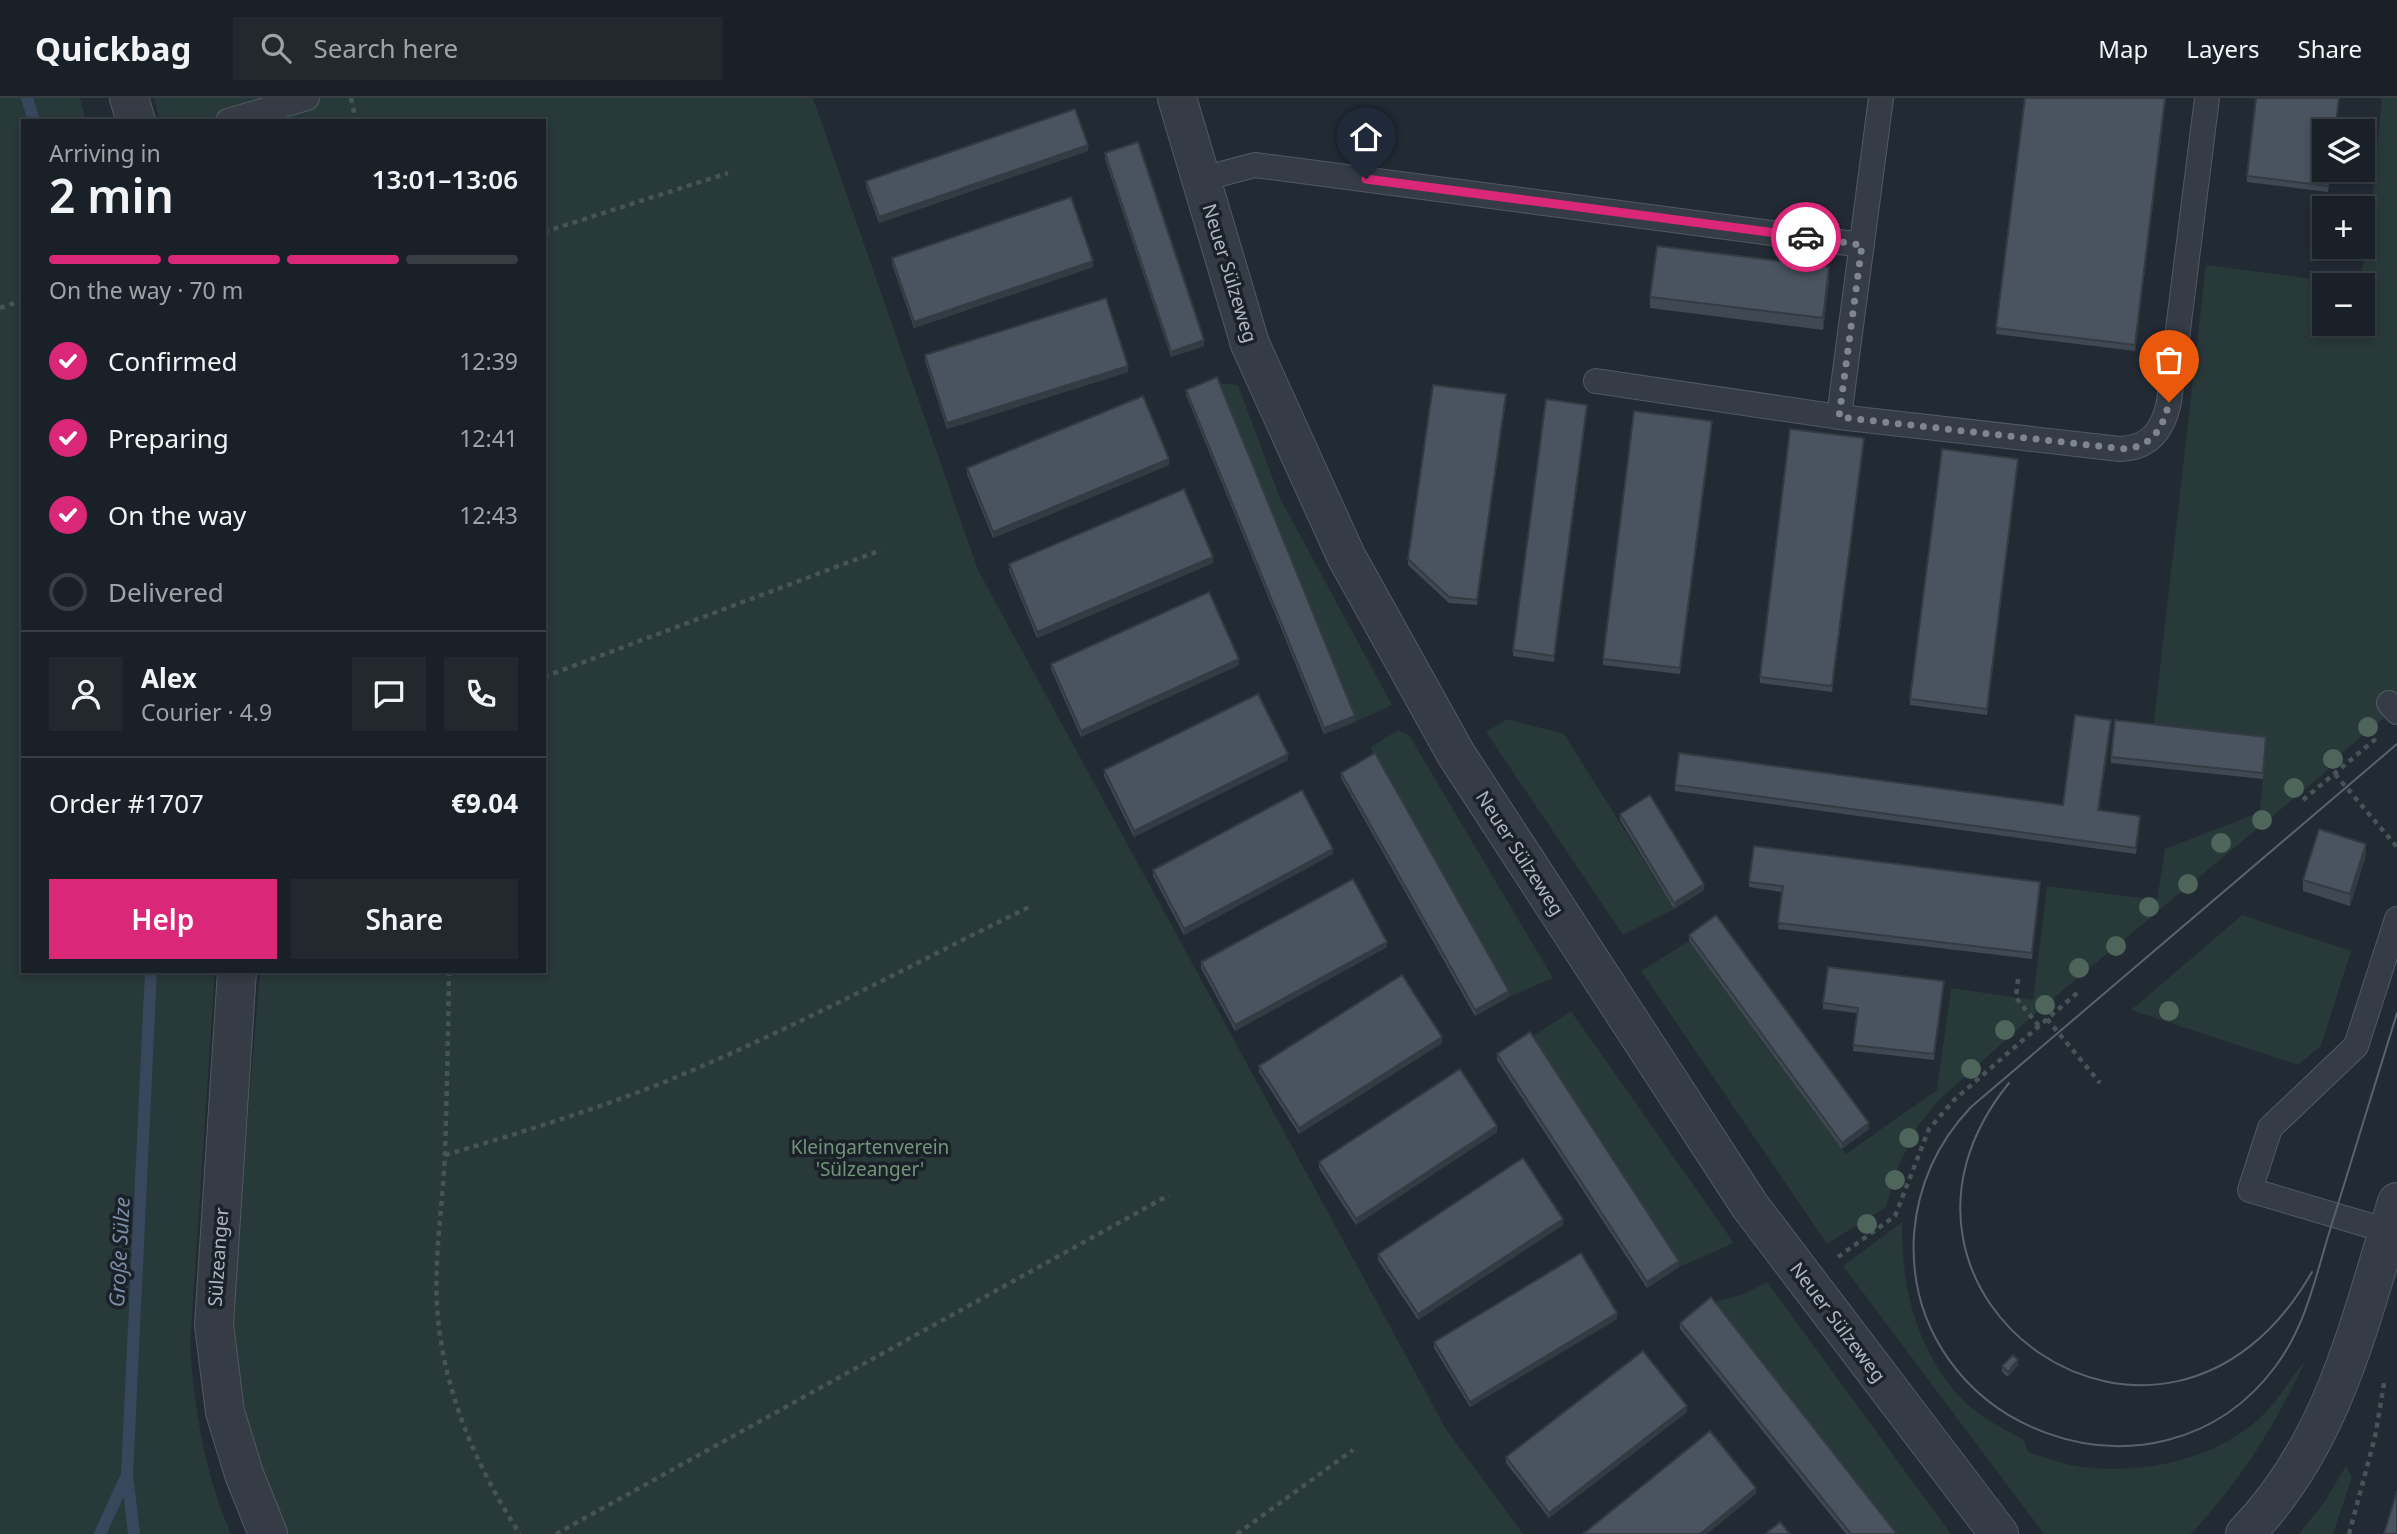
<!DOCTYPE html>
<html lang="en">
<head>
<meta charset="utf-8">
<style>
	body { margin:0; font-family:"Noto Sans",sans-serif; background:#23282f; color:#f1f3f6; height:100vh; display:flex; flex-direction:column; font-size:26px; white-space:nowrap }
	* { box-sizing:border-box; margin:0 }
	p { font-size:23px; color:#9fa3a7 }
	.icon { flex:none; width:38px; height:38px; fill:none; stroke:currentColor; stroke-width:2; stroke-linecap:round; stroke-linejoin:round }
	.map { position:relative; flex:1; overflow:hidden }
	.panel { position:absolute; left:21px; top:21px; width:525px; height:854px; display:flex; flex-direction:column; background:#1a2027; border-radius:0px; box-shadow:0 4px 10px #0003,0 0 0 2px #383e44 }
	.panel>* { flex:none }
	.tools { position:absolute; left:2312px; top:21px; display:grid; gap:14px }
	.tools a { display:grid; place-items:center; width:63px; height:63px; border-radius:0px; background:#1a2027; box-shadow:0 4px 10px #0003,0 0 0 2px #383e44; font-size:35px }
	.pin { position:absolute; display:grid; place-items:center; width:60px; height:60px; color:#fff; margin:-72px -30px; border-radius:50% 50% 50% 0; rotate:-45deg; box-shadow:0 0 7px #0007 }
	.pin .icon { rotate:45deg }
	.courier { position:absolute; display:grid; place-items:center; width:70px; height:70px; margin:-35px; border:5px solid #db2777; border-radius:50%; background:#fff; color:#222; box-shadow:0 2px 9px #0007 }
	.head em { font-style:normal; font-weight:600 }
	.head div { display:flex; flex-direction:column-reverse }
	.head { display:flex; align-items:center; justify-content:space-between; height:119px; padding:0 28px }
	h1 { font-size:46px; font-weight:600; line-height:52px }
	.bar { display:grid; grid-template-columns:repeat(4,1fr); gap:10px 7px; align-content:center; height:84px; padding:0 28px }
	.bar i { height:9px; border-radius:5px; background:#383e44 }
	.bar .on { background:#db2777 }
	.bar p { grid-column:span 4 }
	.line { display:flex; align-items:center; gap:18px; padding:0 28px; border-top:2px solid #383e44 }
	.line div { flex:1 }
	.round { display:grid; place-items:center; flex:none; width:74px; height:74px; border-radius:0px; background:#23282f }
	ol { padding:0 28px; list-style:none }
	li { display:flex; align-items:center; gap:21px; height:77px }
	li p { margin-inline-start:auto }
	li .icon { padding:7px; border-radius:50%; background:#db2777; color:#fff; stroke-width:4 }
	li:last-child { color:#9fa3a7 }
	li i { width:38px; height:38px; border:4px solid #383e44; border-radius:50% }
	.cta { display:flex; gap:14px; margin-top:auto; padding:14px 28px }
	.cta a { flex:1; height:80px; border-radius:0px; background:#db2777; color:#fff; font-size:28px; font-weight:600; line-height:80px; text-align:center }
	.cta a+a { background:#23282f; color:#f1f3f6 }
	header { display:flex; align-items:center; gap:42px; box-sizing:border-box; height:98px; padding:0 35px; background:#1a2027; border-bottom:2px solid #383e44 }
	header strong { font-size:33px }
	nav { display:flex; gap:38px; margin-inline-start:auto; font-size:24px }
	.search { width:490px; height:63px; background:#23282f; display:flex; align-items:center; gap:18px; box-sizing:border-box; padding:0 24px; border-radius:0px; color:#9fa3a7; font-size:26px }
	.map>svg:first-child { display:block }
</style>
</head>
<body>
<header>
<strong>Quickbag</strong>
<div class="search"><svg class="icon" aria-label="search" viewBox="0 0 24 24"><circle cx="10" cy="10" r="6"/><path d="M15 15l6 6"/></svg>Search here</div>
<nav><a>Map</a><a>Layers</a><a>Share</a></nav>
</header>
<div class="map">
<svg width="2397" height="1436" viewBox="0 0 2397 1436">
	<rect width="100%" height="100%" fill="#222a34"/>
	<g fill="#283939">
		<path d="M 0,0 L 80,0 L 86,23 L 23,23 L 23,873 L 215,873 L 190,1247 C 194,1312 205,1375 231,1436 L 0,1436 Z"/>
		<path d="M 154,0 L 813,0 L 978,472 L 1446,1331 L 1523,1436 L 286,1436 L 248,1333 L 233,1247 L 233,1197 L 260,873 L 544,873 L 544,23 L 160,23 Z"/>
		<path d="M 2382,0 L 2397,0 L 2397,609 L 2338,658 L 2325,652 L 2328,672 L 2038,913 L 1939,1002 L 1917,1029 L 1898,1069 L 1886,1109 L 1827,1146 L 1641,873 L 1689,843 L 1846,1056 L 1937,992 L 1951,890 L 2033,902 L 2047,788 L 2157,802 L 2165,751 L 2260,714 L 2266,645 L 2153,632 L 2206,167 L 2359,187 L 2324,187 L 2324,226 L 2362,226 L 2362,187 L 2360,187 L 2373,94 Z"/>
		<path d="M 1217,285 L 1238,287 L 1280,400 L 1392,607 L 1355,624 Z"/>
		<path d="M 1507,621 L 1564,636 L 1674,811 L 1623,837 L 1486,634 Z"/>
		<path d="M 1398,632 L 1409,637 L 1553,880 L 1509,899 L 1375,661 L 1371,649 Z"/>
		<path d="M 2242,817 L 2351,853 L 2321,948 L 2298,967 L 2131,912 Z"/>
		<path d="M 1571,913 L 1734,1145 L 1679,1169 L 1530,940 Z"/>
		<path d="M 1902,1124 C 1901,1187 1916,1252 1961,1300 C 1978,1318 2002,1330 2024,1342 L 2028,1354 C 2043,1359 2059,1365 2075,1368 C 2140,1377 2213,1364 2262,1318 C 2278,1302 2291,1280 2305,1263 C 2273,1331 2243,1380 2191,1436 L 2044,1436 L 1843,1168 Z"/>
		<path d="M 1767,1184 L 1951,1436 L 1892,1436 L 1711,1205 L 1744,1196 Z"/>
		<path d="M 2346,1368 L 2352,1379 L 2333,1436 L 2299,1436 L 2323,1406 Z"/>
	</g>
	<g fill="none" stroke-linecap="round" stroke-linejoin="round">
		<g stroke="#39475c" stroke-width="12">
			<path d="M 27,0 L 34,23"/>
			<path d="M 100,1436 L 126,1379"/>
			<path d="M 134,1436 L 127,1376 L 151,873"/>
		</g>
		<g stroke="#525963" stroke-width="26">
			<g id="lane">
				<path d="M 228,23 L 307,0"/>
				<path d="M 1202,81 L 1255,67 L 1862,147"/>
				<path d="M 1596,283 L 1839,319 L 2120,351 C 2150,350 2163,332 2169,304 L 2207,0"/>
				<path d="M 1839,319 L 1881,0"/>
				<path d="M 2389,605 L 2397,614"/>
				<path d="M 2388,1133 L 2250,1092 L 2270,1030 L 2356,948 L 2397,821"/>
			</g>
		</g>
		<g stroke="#525963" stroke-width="40">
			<g id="street">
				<path d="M 129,0 L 136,23"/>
				<path d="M 1177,0 L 1250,246 L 1346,458 L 1456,656 L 1750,1108 L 1999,1436"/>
				<path d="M 237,873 L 214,1227 L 225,1314 L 244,1376 L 268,1436"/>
				<path d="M 2245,1436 C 2334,1345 2360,1222 2397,1104"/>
			</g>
		</g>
		<g stroke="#455557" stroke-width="4.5" stroke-dasharray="5 5" stroke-linecap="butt">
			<path d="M 351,0 L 356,23"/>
			<path d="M 544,134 L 728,75"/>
			<path d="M 0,210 L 23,202"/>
			<path d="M 544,579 L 881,452"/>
			<path d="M 2335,676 L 2397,749"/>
			<path d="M 2303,702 L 2378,639"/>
			<path d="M 449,873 C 448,934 447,994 445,1054 C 443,1106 434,1157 437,1208 C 442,1290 476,1369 520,1436"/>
			<path d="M 2018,881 L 2016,900 L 2039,928"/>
			<path d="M 2047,921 L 2100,985"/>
			<path d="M 445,1057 C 520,1035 594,1012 667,983 C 791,932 911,867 1031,808"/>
			<path d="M 1838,1159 L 1895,1118 L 1929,1031 L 1954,1002 L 2077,895"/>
			<path d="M 556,1436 L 1169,1097"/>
			<path d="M 1237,1436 L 1353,1352"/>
			<path d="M 2349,1436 L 2375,1339 L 2385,1280"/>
		</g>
		<use href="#lane" stroke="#353c45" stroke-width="24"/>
		<use href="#street" stroke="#353c45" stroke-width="38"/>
		<g stroke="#59626e" stroke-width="2">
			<path d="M 2397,646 L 1971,1009 C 1937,1045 1918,1086 1914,1136 C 1902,1332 2158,1426 2275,1269 C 2306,1228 2315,1180 2330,1132 C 2352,1060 2375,987 2397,915"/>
			<path d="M 2009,985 C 1837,1197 2164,1432 2312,1174"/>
		</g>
	</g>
	<g fill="#4d655a">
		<circle cx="2368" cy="629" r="10"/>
		<circle cx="2333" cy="661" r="10"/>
		<circle cx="2294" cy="690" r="10"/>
		<circle cx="2262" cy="722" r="10"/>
		<circle cx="2221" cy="745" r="10"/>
		<circle cx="2188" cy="786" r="10"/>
		<circle cx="2149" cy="809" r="10"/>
		<circle cx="2116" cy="848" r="10"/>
		<circle cx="2079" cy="870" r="10"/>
		<circle cx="2045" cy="907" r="10"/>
		<circle cx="2169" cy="913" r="10"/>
		<circle cx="2005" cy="932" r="10"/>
		<circle cx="1971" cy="971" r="10"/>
		<circle cx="1909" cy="1040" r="10"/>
		<circle cx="1895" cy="1082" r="10"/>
		<circle cx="1867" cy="1126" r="10"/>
	</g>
	<g fill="#404853">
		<path d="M 2025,0 L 2166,0 L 2135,253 L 1996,236 Z"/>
		<path d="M 1088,53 L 879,125 L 866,89 L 866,83 Z"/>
		<path d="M 1105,55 L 1204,248 L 1171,259 L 1105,61 Z"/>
		<path d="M 2324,72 L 2331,72 L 2328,94 L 2247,84 L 2247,78 Z"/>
		<path d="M 892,160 L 1093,169 L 914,230 L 892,166 Z"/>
		<path d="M 1829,181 L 1823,232 L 1650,210 L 1650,199 Z"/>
		<path d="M 925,257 L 1128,274 L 947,331 L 925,263 Z"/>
		<path d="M 1186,292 L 1355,624 L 1324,636 L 1186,297 Z"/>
		<path d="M 1506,302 L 1477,507 L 1449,505 L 1408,467 L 1408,461 Z"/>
		<path d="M 1587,312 L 1554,564 L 1513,558 L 1513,552 Z"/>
		<path d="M 1712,329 L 1680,576 L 1603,567 L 1603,561 Z"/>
		<path d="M 1864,346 L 1832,594 L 1760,585 L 1760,579 Z"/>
		<path d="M 2018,366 L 1987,617 L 1910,607 L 1910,601 Z"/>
		<path d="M 1169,367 L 993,440 L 967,376 L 967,370 Z"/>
		<path d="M 1213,465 L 1037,540 L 1009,472 L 1009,466 Z"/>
		<path d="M 1051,566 L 1239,567 L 1081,639 L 1051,571 Z"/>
		<path d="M 2111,628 L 2099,713 L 2140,724 L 2136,756 L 1675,693 L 1675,687 L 2063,707 Z"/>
		<path d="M 2266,645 L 2263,681 L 2111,665 L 2111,659 Z"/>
		<path d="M 1288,662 L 1134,739 L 1104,678 L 1104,672 Z"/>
		<path d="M 1341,675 L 1509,899 L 1475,918 L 1341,680 Z"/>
		<path d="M 1620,716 L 1704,792 L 1674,811 L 1620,722 Z"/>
		<path d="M 1333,756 L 1184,837 L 1153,778 L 1153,772 Z"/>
		<path d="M 2366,757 L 2350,808 L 2303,793 L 2303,782 Z"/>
		<path d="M 1749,784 L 2040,790 L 2032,861 L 1778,831 L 1782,794 L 1749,789 Z"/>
		<path d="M 1689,837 L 1869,1031 L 1842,1051 L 1689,843 Z"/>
		<path d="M 1387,849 L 1235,933 L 1201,870 L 1201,864 Z"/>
		<path d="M 1944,889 L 1934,962 L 1853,953 L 1857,915 L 1823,911 L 1823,905 Z"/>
		<path d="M 1442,945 L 1299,1036 L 1259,974 L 1259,968 Z"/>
		<path d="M 1497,956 L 1679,1169 L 1647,1190 L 1497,962 Z"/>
		<path d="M 1497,1034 L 1356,1127 L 1319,1070 L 1319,1064 Z"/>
		<path d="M 1563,1127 L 1418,1222 L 1378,1162 L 1378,1156 Z"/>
		<path d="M 1617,1221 L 1470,1309 L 1434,1250 L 1434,1244 Z"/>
		<path d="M 1680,1225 L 1897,1436 L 1846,1436 L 1680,1231 Z"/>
		<path d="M 2018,1267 L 2008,1279 L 2002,1274 L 2002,1268 Z"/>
		<path d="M 1687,1314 L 1549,1420 L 1506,1365 L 1506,1359 Z"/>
	</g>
	<g fill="#343b43">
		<path d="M 2165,0 L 2166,0 L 2135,253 L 2135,247 Z"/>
		<path d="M 1088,47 L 1088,53 L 879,125 L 879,119 Z"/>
		<path d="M 1093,163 L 1093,169 L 914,230 L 914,224 Z"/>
		<path d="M 1829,169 L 1829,181 L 1823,232 L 1823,220 Z"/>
		<path d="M 1204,242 L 1204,248 L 1171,259 L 1171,254 Z"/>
		<path d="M 1128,268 L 1128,274 L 947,331 L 947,325 Z"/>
		<path d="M 1506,296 L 1506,302 L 1477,507 L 1477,502 Z"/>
		<path d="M 1587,307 L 1587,312 L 1554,564 L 1554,558 Z"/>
		<path d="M 1712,323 L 1712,329 L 1680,576 L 1680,570 Z"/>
		<path d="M 1864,340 L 1864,346 L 1832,594 L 1832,588 Z"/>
		<path d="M 1169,361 L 1169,367 L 993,440 L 993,434 Z"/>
		<path d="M 2018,361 L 2018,366 L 1987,617 L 1987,611 Z"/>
		<path d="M 1213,459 L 1213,465 L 1037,540 L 1037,534 Z"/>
		<path d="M 1239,561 L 1239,567 L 1081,639 L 1081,633 Z"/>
		<path d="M 1355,618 L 1355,624 L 1324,636 L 1324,630 Z"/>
		<path d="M 2111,622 L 2111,628 L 2098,718 L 2098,712 Z"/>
		<path d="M 1288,656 L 1288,662 L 1134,739 L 1134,733 Z"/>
		<path d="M 2366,746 L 2366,757 L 2350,808 L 2350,796 Z"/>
		<path d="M 1333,751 L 1333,756 L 1184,837 L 1184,831 Z"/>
		<path d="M 1704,786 L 1704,792 L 1674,811 L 1674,805 Z"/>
		<path d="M 1387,844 L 1387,849 L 1235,933 L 1235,927 Z"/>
		<path d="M 1944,883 L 1944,889 L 1934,962 L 1934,956 Z"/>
		<path d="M 1509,893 L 1509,899 L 1475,918 L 1475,912 Z"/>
		<path d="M 1442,939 L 1442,945 L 1299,1036 L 1299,1030 Z"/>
		<path d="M 1869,1025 L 1869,1031 L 1842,1051 L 1842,1045 Z"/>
		<path d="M 1497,1028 L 1497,1034 L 1356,1127 L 1356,1121 Z"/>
		<path d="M 1563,1121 L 1563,1127 L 1418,1222 L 1418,1216 Z"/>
		<path d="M 1679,1163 L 1679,1169 L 1647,1190 L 1647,1184 Z"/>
		<path d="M 1617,1215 L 1617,1221 L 1470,1309 L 1470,1304 Z"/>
		<path d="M 2018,1262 L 2018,1267 L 2008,1279 L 2008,1274 Z"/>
		<path d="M 1687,1308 L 1687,1314 L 1549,1420 L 1549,1415 Z"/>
		<path d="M 1756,1390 L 1756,1396 L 1707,1436 L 1700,1436 Z"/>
	</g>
	<g fill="#4a5460" stroke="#343b43" stroke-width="2">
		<path d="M 2025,0 L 2165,0 L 2135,247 L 1996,230 Z"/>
		<path d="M 2256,0 L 2339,0 L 2335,33 L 2324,33 L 2324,72 L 2330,72 L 2328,88 L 2247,78 Z"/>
		<path d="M 1075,11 L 1088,47 L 879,119 L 866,83 Z"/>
		<path d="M 1138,44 L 1204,242 L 1171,254 L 1105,55 Z"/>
		<path d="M 1071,99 L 1093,163 L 914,224 L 892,160 Z"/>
		<path d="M 1657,148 L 1829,169 L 1823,220 L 1650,199 Z"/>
		<path d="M 1106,200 L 1128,268 L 947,325 L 925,257 Z"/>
		<path d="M 1217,279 L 1355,618 L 1324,630 L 1186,292 Z"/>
		<path d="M 1433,287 L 1506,296 L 1477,502 L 1449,499 L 1408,461 Z"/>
		<path d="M 1143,298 L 1169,361 L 993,434 L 967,370 Z"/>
		<path d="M 1546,301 L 1587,307 L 1554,558 L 1513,552 Z"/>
		<path d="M 1634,313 L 1712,323 L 1680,570 L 1603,561 Z"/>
		<path d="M 1790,331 L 1864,340 L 1832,588 L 1760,579 Z"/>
		<path d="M 1942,351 L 2018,361 L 1987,611 L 1910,601 Z"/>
		<path d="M 1184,391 L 1213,459 L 1037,534 L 1009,466 Z"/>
		<path d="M 1209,494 L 1239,561 L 1081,633 L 1051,566 Z"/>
		<path d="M 1258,596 L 1288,656 L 1134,733 L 1104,672 Z"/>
		<path d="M 2075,617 L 2111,622 L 2098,712 L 2140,718 L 2136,750 L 1675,687 L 1679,655 L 2063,707 Z"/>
		<path d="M 2115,622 L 2266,639 L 2263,675 L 2111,659 Z"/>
		<path d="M 1375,655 L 1509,893 L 1475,912 L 1341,675 Z"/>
		<path d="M 1302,692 L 1333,751 L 1184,831 L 1153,772 Z"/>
		<path d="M 1650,697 L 1704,786 L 1674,805 L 1620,716 Z"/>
		<path d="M 2319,731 L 2366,746 L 2350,796 L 2303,782 Z"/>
		<path d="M 1754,748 L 2040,784 L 2032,855 L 1778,825 L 1783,788 L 1749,784 Z"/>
		<path d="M 1353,781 L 1387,844 L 1235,927 L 1201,864 Z"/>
		<path d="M 1716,817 L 1869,1025 L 1842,1045 L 1689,837 Z"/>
		<path d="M 1828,869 L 1944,883 L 1934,956 L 1853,947 L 1858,910 L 1823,905 Z"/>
		<path d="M 1402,877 L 1442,939 L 1299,1030 L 1259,968 Z"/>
		<path d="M 1530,934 L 1679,1163 L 1647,1184 L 1497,956 Z"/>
		<path d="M 1460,971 L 1497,1028 L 1356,1121 L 1319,1064 Z"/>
		<path d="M 1523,1060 L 1563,1121 L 1418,1216 L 1378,1156 Z"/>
		<path d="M 1581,1155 L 1617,1215 L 1470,1304 L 1434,1244 Z"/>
		<path d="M 1711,1199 L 1897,1436 L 1851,1436 L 1680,1225 Z"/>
		<path d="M 1643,1253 L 1687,1308 L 1549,1415 L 1506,1359 Z"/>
		<path d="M 2013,1257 L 2018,1262 L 2008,1274 L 2002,1268 Z"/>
		<path d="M 1710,1333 L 1756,1390 L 1700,1436 L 1583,1436 Z"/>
		<path d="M 2397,1393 L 2397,1436 L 2384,1436 Z"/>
		<path d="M 1780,1424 L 1790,1436 L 1765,1436 Z"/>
	</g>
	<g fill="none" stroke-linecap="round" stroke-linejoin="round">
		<path stroke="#7e8590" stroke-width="7" stroke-dasharray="0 12.6" d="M 1806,139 L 1862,147 L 1839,319 L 2125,351 C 2153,348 2163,330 2169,304"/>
		<path stroke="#db2777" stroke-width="9" d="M 1366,81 L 1806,139"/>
	</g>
	<g text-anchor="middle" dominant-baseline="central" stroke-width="7" stroke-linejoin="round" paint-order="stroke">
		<g font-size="19" fill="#afb6c2" stroke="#1a2129">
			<text transform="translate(1230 175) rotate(73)">Neuer Sülzeweg</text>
			<text transform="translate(1520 755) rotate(57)">Neuer Sülzeweg</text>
			<text transform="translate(218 1159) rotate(-86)">Sülzeanger</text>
			<text transform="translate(1838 1224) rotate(53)">Neuer Sülzeweg</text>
		</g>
		<g font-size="19" fill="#719579" stroke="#1a2129">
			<text x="870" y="1049">Kleingartenverein<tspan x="870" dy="22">'Sülzeanger'</tspan></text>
		</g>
		<g font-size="21" font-style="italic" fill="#7a8ea7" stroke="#1a2129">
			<text transform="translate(119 1154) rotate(-87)">Große Sülze</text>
		</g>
	</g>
</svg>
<div class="tools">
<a><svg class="icon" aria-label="layers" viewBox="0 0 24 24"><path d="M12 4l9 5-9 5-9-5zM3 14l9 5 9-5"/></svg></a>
<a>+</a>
<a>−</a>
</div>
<div class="pin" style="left:2169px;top:304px;background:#ea580c"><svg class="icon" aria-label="bag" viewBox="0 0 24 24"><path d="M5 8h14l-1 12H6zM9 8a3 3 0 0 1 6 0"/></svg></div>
<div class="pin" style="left:1366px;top:81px;background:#1f2937"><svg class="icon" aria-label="home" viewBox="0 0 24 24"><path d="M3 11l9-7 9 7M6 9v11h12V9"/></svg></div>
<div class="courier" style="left:1806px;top:139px"><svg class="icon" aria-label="car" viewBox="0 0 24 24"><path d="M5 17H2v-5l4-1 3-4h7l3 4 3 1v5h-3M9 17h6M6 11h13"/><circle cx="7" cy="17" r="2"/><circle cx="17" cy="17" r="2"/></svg></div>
<section class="panel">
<div class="head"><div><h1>2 min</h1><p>Arriving in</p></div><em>13:01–13:06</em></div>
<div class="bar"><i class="on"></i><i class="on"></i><i class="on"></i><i></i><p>On the way · 70 m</p></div>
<ol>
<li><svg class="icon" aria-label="check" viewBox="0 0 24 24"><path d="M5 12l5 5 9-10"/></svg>Confirmed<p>12:39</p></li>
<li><svg class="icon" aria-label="check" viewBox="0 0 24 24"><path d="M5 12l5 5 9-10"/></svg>Preparing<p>12:41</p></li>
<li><svg class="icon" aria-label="check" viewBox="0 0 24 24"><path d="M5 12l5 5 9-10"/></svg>On the way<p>12:43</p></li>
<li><i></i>Delivered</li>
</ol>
<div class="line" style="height:126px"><a class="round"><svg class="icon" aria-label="person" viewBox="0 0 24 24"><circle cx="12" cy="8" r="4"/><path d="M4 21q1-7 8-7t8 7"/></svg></a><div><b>Alex</b><p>Courier · 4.9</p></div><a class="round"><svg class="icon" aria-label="chat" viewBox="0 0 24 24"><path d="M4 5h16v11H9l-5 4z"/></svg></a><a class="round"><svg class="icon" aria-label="phone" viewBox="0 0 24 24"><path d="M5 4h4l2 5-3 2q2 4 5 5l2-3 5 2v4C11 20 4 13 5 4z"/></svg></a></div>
<div class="line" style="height:91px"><div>Order #1707</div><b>€9.04</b></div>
<div class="cta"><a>Help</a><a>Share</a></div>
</section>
</div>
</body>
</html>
